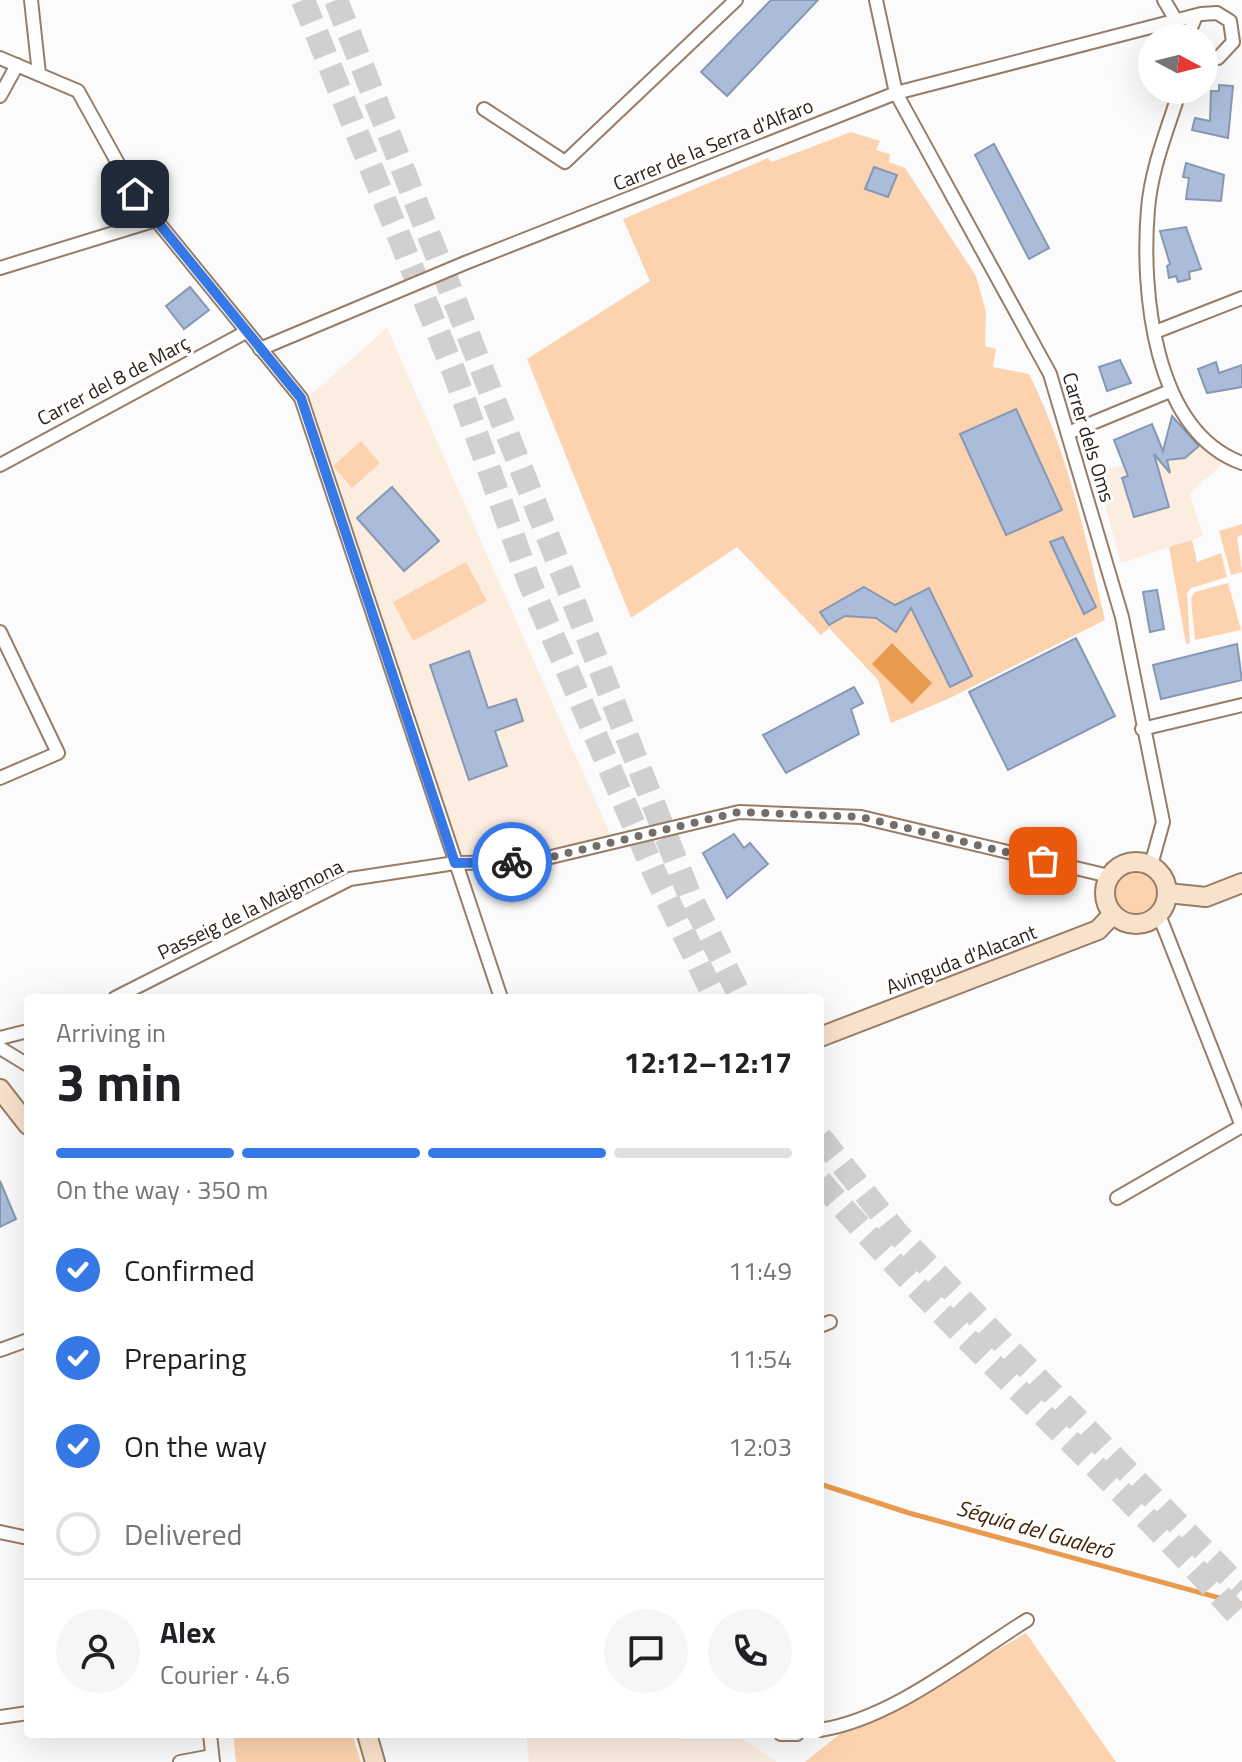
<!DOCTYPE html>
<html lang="en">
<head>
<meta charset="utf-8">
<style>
	body { margin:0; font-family:"Titillium Web",sans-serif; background:#f6f6f6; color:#202124; height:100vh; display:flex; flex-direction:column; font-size:30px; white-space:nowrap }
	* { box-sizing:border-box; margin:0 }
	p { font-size:26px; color:#757577 }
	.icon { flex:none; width:44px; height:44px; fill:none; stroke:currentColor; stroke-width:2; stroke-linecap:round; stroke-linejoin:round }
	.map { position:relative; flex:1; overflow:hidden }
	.panel { position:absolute; left:24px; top:994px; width:800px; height:744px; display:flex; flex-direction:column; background:#fff; border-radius:8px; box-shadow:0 8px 32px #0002 }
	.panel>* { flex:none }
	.needle { width:52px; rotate:97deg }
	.buttons { position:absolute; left:1138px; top:24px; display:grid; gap:16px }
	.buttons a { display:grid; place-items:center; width:80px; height:80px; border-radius:50%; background:#fff; box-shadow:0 8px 32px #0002; font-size:40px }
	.pin { position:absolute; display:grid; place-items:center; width:68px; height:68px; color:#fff; margin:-34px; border-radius:16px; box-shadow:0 4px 12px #0006 }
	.courier { position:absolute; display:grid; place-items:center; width:80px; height:80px; margin:-40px; border:6px solid #3679e6; border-radius:50%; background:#fff; color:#222; box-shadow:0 2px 10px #0007 }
	.overview em { font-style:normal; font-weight:700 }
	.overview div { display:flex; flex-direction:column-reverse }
	.overview { display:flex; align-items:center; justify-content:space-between; height:136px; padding:0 32px }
	h1 { font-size:52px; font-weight:700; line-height:60px }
	.bar { display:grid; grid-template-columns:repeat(4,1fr); gap:12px 8px; align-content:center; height:96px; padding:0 32px }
	.bar i { height:10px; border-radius:6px; background:#e0e0e0 }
	.bar .selected { background:#3679e6 }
	.bar p { grid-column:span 4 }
	.line { display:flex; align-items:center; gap:20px; padding:0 32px; border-top:2px solid #e0e0e0 }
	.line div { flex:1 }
	.round { display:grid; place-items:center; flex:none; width:84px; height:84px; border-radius:42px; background:#f6f6f6 }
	ol { padding:0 32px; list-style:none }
	li { display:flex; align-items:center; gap:24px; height:88px }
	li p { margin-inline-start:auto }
	li .icon { padding:8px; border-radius:50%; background:#3679e6; color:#fff; stroke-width:4 }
	li:last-child { color:#757577 }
	li i { width:44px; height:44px; border:4px solid #e0e0e0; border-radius:50% }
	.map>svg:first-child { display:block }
</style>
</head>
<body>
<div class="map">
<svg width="1242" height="1762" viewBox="0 0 1242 1762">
	<rect width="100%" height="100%" fill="#fbfbfb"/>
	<g fill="#fcede1">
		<path d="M 387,328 L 612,838 L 518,855 L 454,854 L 308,397 Z"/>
		<path d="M 1179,423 L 1223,463 L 1190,494 L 1203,536 L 1121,563 L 1096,472 L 1162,455 L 1166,441 L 1173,443 Z"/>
		<path d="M 526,1734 L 677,1734 L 679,1739 L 743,1739 L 777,1762 L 529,1762 Z"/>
	</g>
	<g fill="#fcd3ae">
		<path d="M 851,132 L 880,141 L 876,150 L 890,154 L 889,162 L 905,168 L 976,276 L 986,312 L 985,346 L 996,349 L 993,367 L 1029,374 C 1068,452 1085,535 1105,620 L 950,698 L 891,723 L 878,680 L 829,628 L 821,635 L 737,547 L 631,618 L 527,359 L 650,281 L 623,219 L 768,158 L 772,162 Z"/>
		<path d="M 361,441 L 380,463 L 352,488 L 333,466 Z"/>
		<path d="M 1242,524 L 1242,535 L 1237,537 L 1242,572 L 1231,575 L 1219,531 Z"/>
		<path d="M 1192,540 L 1197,562 L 1221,553 L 1227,577 L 1191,588 L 1187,594 L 1190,643 L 1186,644 L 1169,547 Z"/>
		<path d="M 466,562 L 487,601 L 413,641 L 393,602 Z"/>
		<path d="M 1228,583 L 1241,630 L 1195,640 L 1191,598 L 1195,592 Z"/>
		<circle cx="1136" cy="893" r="25"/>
		<path d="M 1026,1633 L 1116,1762 L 805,1762 L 841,1733 L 894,1710 Z"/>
		<path d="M 233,1734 L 352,1734 L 361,1762 L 236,1762 Z"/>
	</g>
	<path fill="#e89b4f" d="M 892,643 L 932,683 L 912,704 L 872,664 Z"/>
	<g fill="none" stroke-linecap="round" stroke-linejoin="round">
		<path stroke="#e89b4f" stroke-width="5" d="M 820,1484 L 909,1513 L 1242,1604"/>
	</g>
	<g fill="#aabcda" stroke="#8698b4" stroke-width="2">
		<path d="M 771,0 L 818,0 L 727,96 L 701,72 Z"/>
		<path d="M 1219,85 L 1233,86 L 1228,138 L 1192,130 L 1195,118 L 1210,121 L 1211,91 L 1219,91 Z"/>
		<path d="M 994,144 L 1049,248 L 1029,259 L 975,155 Z"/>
		<path d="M 1186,163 L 1224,175 L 1221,201 L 1186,199 L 1189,178 L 1183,177 Z"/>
		<path d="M 874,167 L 897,175 L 888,197 L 865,189 Z"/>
		<path d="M 1186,227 L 1201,269 L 1189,272 L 1190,279 L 1178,282 L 1176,276 L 1169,278 L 1167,266 L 1170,264 L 1160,231 Z"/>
		<path d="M 190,287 L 209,310 L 184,329 L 166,306 Z"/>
		<path d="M 1120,360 L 1131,383 L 1107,391 L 1099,367 Z"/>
		<path d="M 1216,362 L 1219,373 L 1242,365 L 1242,387 L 1207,393 L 1198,369 Z"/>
		<path d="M 1016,409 L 1062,510 L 1006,535 L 960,434 Z"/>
		<path d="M 1172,416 L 1199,446 L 1185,458 L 1167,460 L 1170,473 L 1154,454 L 1169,507 L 1134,517 L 1122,478 L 1128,476 L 1114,440 L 1152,424 L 1163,451 Z"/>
		<path d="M 392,487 L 439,541 L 404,571 L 357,518 Z"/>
		<path d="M 1063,537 L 1096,607 L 1084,614 L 1050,542 Z"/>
		<path d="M 864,587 L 895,605 L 929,588 L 972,676 L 950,687 L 911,608 L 896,632 L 876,618 L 845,616 L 829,625 L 820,612 Z"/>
		<path d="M 1157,590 L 1164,629 L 1150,632 L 1143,592 Z"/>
		<path d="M 1076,638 L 1115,716 L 1008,770 L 969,692 Z"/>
		<path d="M 1237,644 L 1242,680 L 1161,699 L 1153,665 Z"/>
		<path d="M 469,651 L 488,708 L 516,699 L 523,721 L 495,731 L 507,766 L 469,780 L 430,665 Z"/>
		<path d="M 854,687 L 863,703 L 851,709 L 859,734 L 786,773 L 763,735 Z"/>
		<path d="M 734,834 L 744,848 L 750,843 L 768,864 L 727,898 L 703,853 Z"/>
		<path d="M 0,1181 L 16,1219 L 0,1227 Z"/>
	</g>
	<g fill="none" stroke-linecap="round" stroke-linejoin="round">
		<g stroke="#d2d0ce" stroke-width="24" stroke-dasharray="24 12" stroke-linecap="butt">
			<path d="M 303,0 L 454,372 L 529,581 L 655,874 L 715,998"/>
			<path d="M 336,0 L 689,894 L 741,998"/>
			<path d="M 820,1137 L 896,1232 L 1242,1590"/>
			<path d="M 820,1181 C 952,1336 1107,1468 1242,1620"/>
		</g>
		<g stroke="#977d66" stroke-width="16">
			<g id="street">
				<path d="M 31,0 L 39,74"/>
				<path d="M 876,0 L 896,93 L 1050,374 L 1122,617 L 1163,822 L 1151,865"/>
				<path d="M 1164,0 L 1177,22"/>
				<path d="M 1187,38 L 1195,18"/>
				<path d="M 0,58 L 78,91 L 135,194 L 301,398 L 501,998"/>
				<path d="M 1180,90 C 1168,128 1151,169 1148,209 C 1141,290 1153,431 1242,463"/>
				<path d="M 0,96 L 17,65"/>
				<path d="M 484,109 L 565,162 L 736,0"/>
				<path d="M 0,268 L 156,220"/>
				<path d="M 1155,332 L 1242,298"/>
				<path d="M 260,349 L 465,263 L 896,93 L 1201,14 L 1217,13 L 1230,21 L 1233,42 L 1218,58 L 1204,58"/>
				<path d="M 1068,433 L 1170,391"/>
				<path d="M 0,465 L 246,332"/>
				<path d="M 0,632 L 58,753 L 0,778"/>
				<path d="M 1142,729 L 1242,705"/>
				<path d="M 115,998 L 350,879 L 455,863 L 530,862 L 739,812 L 861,817 L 1109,876"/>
				<path d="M 0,1038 L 28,1031"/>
				<path d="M 0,1048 L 28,1065"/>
				<path d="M 1117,1198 L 1242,1126 L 1159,915"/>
				<path d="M 820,1326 L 830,1322"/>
				<path d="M 0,1350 L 28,1340"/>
				<path d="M 0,1532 L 28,1538"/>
				<path d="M 0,1717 L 28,1713"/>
				<path d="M 820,1730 C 892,1719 966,1658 1027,1620"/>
				<path d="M 210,1734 L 213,1762"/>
				<path d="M 781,1734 L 797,1734"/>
				<path d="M 180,1762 L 212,1756"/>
			</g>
		</g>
		<g stroke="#977d66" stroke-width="22">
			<g id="secondary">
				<circle cx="1136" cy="893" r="31"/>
				<path d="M 1168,893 L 1206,897 L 1242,883"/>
				<path d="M 820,1037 L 1098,930 L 1113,914"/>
				<path d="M 0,1089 L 28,1125"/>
				<path d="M 367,1734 L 375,1762"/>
			</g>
		</g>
		<use href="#street" stroke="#fff" stroke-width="12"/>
		<use href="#secondary" stroke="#f9e2cc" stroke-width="18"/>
	</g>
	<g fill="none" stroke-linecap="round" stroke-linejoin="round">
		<path stroke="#756e68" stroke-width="8" stroke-dasharray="0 14.4" d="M 512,862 L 530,862 L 739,812 L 861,817 L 1043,861"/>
		<path stroke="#3679e6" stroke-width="10" d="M 135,194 L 301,398 L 455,863 L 512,862"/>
	</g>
	<g text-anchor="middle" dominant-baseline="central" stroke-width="6" stroke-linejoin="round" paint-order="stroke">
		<g font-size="20" fill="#2d2219" stroke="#fff">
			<text transform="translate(713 144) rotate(-22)">Carrer de la Serra d'Alfaro</text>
			<text transform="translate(113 380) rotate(-28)">Carrer del 8 de Març</text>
			<text transform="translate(1089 437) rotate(73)">Carrer dels Oms</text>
			<text transform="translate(250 909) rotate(-26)">Passeig de la Maigmona</text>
			<text transform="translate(961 959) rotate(-21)">Avinguda d'Alacant</text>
		</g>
		<g font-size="22" font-style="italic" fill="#412302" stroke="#fff">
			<text transform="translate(1035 1529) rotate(16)">Séquia del Gualeró</text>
		</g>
	</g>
</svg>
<div class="buttons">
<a><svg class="needle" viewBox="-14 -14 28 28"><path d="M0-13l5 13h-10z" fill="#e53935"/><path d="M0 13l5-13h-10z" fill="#757577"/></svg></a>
</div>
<div class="pin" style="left:1043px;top:861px;background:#ea580c"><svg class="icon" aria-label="bag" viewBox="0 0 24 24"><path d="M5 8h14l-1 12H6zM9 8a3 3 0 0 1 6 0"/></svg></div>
<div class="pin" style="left:135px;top:194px;background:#1f2937"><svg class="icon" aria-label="home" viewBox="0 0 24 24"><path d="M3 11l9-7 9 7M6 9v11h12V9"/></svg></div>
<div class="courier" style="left:512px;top:862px"><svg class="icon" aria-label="bike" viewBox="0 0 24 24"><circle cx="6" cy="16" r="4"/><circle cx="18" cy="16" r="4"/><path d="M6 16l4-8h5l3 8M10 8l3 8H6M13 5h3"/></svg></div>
<section class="panel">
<div class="overview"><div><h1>3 min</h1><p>Arriving in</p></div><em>12:12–12:17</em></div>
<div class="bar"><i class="selected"></i><i class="selected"></i><i class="selected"></i><i></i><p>On the way · 350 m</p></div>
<ol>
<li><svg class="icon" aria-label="check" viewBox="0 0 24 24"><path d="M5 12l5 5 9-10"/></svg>Confirmed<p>11:49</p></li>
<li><svg class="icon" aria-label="check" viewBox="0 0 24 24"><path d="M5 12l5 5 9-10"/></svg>Preparing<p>11:54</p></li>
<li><svg class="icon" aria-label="check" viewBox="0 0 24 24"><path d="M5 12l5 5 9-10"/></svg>On the way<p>12:03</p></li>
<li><i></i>Delivered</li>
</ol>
<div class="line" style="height:144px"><a class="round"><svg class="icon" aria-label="person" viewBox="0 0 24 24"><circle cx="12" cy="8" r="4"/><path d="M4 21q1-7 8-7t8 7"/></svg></a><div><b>Alex</b><p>Courier · 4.6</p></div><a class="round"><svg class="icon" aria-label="chat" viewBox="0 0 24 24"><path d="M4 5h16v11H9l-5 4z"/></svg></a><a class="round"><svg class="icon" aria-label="phone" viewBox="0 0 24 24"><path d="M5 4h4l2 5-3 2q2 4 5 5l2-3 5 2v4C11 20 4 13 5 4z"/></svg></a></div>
</section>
</div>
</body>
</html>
